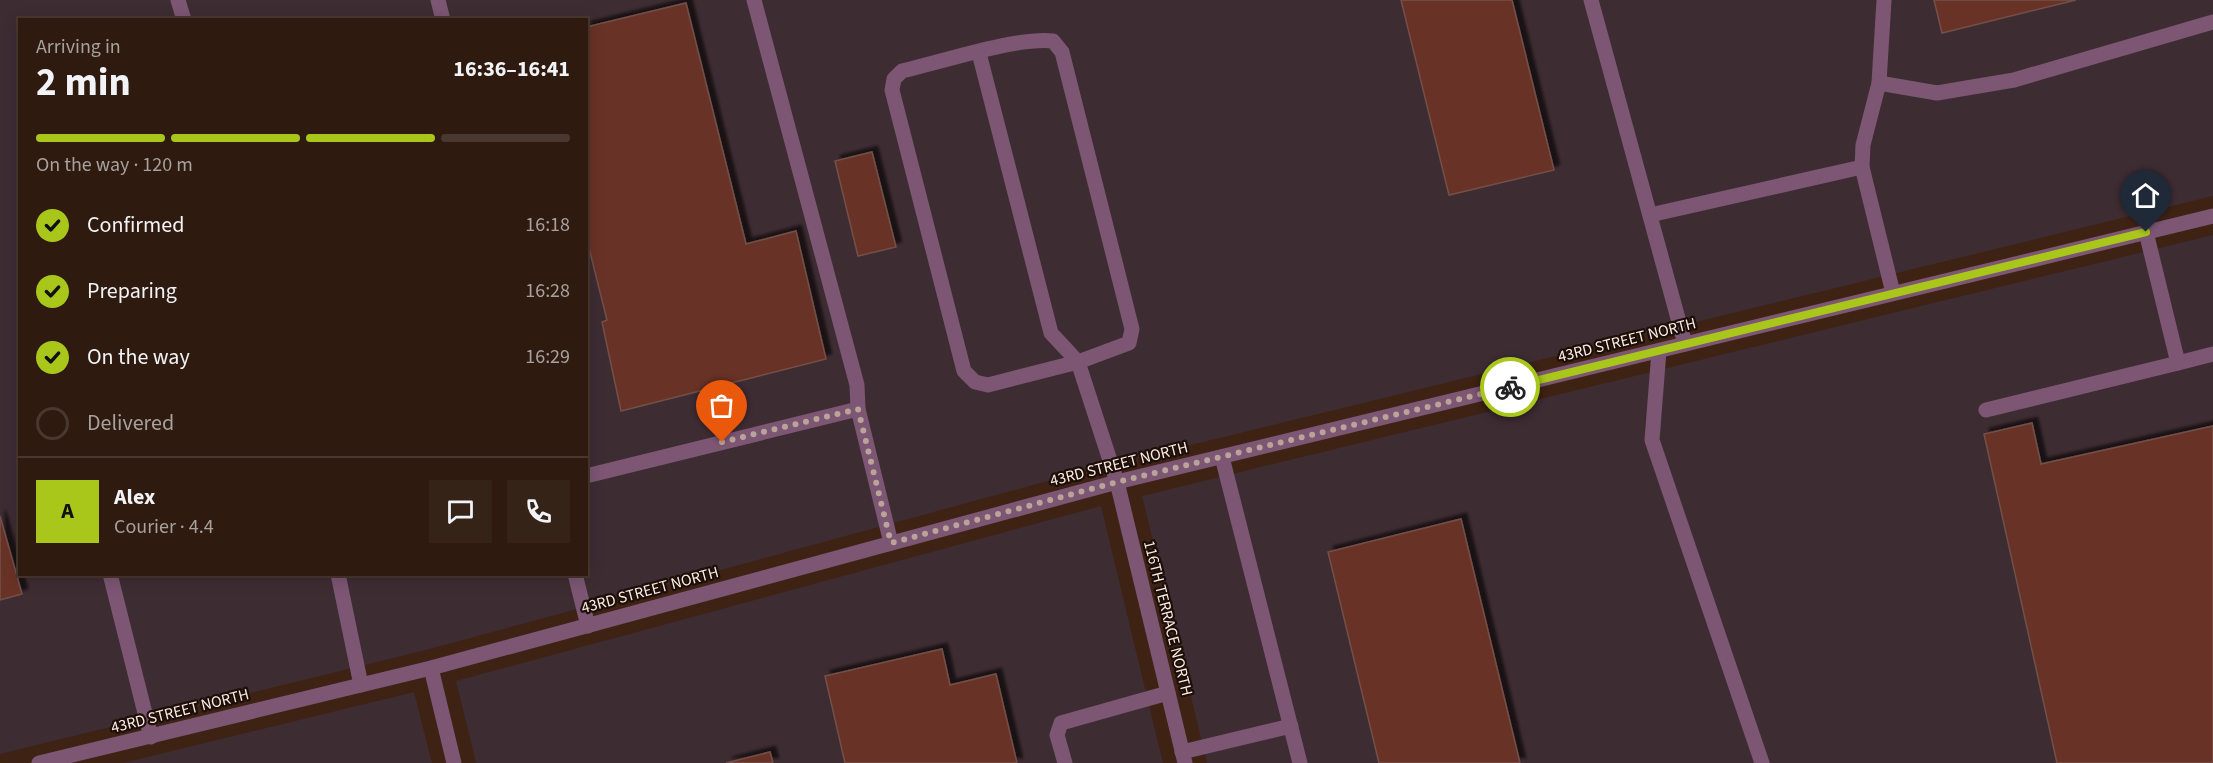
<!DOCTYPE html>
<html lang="en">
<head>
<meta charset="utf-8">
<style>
	body { margin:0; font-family:"Source Sans 3",sans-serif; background:#362318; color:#f1f3f6; height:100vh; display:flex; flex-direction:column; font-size:22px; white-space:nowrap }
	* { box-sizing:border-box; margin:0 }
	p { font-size:20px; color:#a7a19e }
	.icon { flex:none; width:33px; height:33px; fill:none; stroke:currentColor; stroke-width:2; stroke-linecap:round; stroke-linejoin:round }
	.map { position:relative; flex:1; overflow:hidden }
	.sheet { position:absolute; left:18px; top:18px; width:570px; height:558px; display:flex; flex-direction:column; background:#2e1a0f; border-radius:0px; box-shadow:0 3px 15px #0003,0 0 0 2px #49382f }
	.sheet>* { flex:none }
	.pin { position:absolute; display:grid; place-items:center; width:51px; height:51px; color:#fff; margin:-62px -26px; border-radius:50% 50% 50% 0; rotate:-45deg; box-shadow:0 0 6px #0007 }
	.pin .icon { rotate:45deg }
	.courier { position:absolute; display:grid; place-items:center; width:60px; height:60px; margin:-30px; border:4px solid #a9c71b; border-radius:50%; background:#fff; color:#222; box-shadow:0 2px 8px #0007 }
	.head em { font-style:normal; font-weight:700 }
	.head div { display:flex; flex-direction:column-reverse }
	.head { display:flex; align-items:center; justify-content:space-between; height:102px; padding:0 18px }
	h1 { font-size:39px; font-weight:700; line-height:45px }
	.bar { display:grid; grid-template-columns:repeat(4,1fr); gap:9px 6px; align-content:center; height:72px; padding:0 18px }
	.bar i { height:8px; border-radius:4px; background:#49382f }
	.bar .on { background:#a9c71b }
	.bar p { grid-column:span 4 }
	.line { display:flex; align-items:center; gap:15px; padding:0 18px; border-top:2px solid #49382f }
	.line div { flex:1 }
	.round { display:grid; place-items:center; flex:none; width:63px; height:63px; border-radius:0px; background:#362318 }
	ol { padding:0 18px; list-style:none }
	li { display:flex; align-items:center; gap:18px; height:66px }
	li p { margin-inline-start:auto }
	li .icon { padding:6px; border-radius:50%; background:#a9c71b; color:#111; stroke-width:4 }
	li:last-child { color:#a7a19e }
	li i { width:33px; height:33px; border:3px solid #49382f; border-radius:50% }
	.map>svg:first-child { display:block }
</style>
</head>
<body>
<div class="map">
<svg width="2213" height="763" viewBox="0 0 2213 763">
	<defs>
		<filter id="shadow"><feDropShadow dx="5.5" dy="-5.5" stdDeviation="1.5" flood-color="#0009"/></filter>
	</defs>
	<rect width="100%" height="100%" fill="#3e2214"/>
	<g fill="#3e2c33" fill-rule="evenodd">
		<path d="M 0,0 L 2213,0 L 2213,196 L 1092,469 L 426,650 L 0,754 ZM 20,20 L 586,20 L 586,574 L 20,574 Z"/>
		<path d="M 2213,235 L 2213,763 L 1207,763 L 1142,496 Z"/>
		<path d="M 1101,506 L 1163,763 L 476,763 L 456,681 Z"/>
		<path d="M 414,692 L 432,763 L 123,763 Z"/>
	</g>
	<g fill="#693125" stroke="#735048" stroke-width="1.5" filter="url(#shadow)">
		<path d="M 1401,0 L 1512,0 L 1554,170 L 1449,195 Z"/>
		<path d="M 1934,0 L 2076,0 L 1942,33 Z"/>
		<path d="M 686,3 L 746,244 L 796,231 L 826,359 L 621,411 L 602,322 L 607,320 L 586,236 L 586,27 Z"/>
		<path d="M 872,152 L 896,247 L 858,256 L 835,161 Z"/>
		<path d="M 2032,423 L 2041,464 L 2213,426 L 2213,763 L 2057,763 L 1984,434 Z"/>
		<path d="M 0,516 L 22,594 L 0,600 Z"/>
		<path d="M 1461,519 L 1520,763 L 1379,763 L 1328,552 Z"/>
		<path d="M 942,649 L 950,685 L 996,674 L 1017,763 L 845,763 L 825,676 Z"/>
		<path d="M 770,752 L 773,763 L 726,763 Z"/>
	</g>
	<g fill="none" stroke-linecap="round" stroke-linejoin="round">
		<g stroke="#7c5673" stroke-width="15">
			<path d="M 178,0 L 184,20"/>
			<path d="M 438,0 L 443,20"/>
			<path d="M 754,0 L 857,385 L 858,409"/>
			<path d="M 1591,0 L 1685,344"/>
			<path d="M 1884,0 L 1879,83 L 1863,145 L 1862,167 L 1893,293"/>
			<path d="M 979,53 L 1051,333 L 1078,362 L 1129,343 L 1132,329 L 1062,52 L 1053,41 C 1015,37 942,62 902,71 L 894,79 L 892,90 L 964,371 L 975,382 L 988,385 L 1078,362 L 1117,482"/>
			<path d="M 1879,83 L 1937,93 L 2014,80 L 2213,22"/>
			<path d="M 1650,215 L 1862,167"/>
			<path d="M 2146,232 L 2178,363 L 2213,354"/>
			<path d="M 1659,351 L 1652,440 L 1762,763"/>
			<path d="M 1986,410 L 2178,363"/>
			<path d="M 1222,457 L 1300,763"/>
			<path d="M 586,476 L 858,409 L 891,543"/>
			<path d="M 110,574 L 151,737"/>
			<path d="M 338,574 L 361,685"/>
			<path d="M 575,574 L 588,626"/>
			<path d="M 1182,752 L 1291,726"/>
			<path d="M 1065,763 L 1057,735 L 1061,723 L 1168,693"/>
		</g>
		<g stroke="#7c5673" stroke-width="15">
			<path d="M 1117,482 L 1185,763"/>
			<path d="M 431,668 L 454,763"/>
		</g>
		<path stroke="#7c5673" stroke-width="15" d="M 39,763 L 431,668 L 1117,482 L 2213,216"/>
	</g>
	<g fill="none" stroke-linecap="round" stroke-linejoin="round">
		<path stroke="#baa499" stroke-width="6" stroke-dasharray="0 10.8" d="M 722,442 L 858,409 L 891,543 L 1117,482 L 1510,387"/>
		<path stroke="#a9c71b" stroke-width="8" d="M 1510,387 L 2146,232"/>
	</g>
	<g text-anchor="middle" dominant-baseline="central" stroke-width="4.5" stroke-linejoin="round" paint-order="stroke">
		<g font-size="16" fill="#fdeae1" stroke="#1c0f09">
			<text transform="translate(1627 340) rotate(-14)">43RD STREET NORTH</text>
			<text transform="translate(1119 464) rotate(-14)">43RD STREET NORTH</text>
			<text transform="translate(650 590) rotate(-15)">43RD STREET NORTH</text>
			<text transform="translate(1168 618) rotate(76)">116TH TERRACE NORTH</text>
			<text transform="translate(180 711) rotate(-14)">43RD STREET NORTH</text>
		</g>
	</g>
</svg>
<div class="pin" style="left:722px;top:442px;background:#ea580c"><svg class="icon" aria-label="bag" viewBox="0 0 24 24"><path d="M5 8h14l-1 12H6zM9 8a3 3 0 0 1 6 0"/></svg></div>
<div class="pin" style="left:2146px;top:232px;background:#1f2937"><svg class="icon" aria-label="home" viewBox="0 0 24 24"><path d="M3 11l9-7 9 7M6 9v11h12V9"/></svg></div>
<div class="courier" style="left:1510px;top:387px"><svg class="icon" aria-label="bike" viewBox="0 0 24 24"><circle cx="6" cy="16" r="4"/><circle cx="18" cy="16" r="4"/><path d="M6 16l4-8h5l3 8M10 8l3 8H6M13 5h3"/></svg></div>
<section class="sheet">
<div class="head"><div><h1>2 min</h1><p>Arriving in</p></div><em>16:36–16:41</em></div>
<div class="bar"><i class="on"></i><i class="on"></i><i class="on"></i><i></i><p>On the way · 120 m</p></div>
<ol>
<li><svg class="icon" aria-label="check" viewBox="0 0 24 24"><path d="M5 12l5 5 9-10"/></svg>Confirmed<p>16:18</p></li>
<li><svg class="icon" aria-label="check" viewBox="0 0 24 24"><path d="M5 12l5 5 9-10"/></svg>Preparing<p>16:28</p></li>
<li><svg class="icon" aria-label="check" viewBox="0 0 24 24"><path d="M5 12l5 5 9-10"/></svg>On the way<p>16:29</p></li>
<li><i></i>Delivered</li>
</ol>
<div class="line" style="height:108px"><b class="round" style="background:#a9c71b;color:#111">A</b><div><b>Alex</b><p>Courier · 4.4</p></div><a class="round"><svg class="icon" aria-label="chat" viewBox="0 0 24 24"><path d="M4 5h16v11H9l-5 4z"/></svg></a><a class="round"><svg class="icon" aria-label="phone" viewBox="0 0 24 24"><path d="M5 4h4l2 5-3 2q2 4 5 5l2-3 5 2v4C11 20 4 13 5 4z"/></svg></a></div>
</section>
</div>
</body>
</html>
